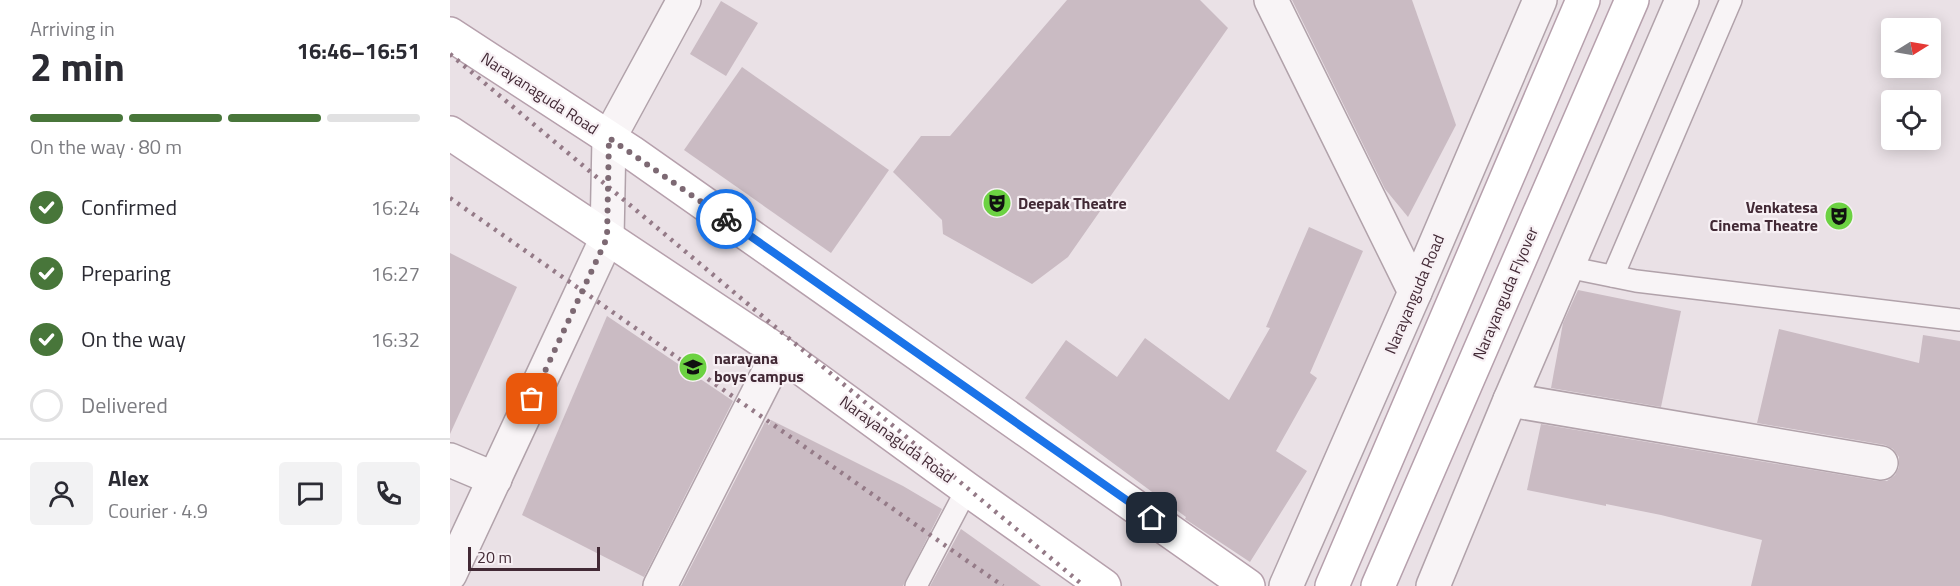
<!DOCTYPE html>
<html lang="en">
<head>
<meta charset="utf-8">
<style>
	body { margin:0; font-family:"Titillium Web",sans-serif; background:#f2f2f3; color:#2b2b33; height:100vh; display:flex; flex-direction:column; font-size:22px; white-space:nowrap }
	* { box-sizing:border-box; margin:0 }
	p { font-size:20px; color:#7c7c81 }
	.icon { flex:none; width:33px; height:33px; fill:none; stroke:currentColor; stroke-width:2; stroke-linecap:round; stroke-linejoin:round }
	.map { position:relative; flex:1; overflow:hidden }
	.drawer { display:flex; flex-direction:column; background:#fff; width:450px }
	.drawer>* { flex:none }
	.needle { width:39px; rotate:79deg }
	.buttons { position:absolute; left:1431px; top:18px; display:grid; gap:12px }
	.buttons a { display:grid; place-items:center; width:60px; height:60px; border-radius:6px; background:#fff; box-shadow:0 3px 15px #0003; font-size:30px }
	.scale { position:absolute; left:18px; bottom:15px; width:132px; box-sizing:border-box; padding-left:6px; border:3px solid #422935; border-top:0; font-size:16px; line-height:21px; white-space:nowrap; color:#422935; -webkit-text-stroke:4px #f7f0f4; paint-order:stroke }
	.pin { position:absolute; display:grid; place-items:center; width:51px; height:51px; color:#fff; margin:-26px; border-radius:12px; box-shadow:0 3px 9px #0006 }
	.courier { position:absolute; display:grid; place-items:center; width:60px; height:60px; margin:-30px; border:4px solid #1a73e8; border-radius:50%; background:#fff; color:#222; box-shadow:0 2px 8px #0007 }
	.head em { font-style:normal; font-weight:700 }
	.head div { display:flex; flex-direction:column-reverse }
	.head { display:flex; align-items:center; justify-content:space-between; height:102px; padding:0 30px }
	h1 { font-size:39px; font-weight:700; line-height:45px }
	.bar { display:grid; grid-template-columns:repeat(4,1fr); gap:9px 6px; align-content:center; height:72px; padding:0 30px }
	.bar i { height:8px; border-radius:4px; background:#e1e1e2 }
	.bar .active { background:#48763a }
	.bar p { grid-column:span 4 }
	.line { display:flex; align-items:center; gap:15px; padding:0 30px; border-top:2px solid #e1e1e2 }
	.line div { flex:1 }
	.round { display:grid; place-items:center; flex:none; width:63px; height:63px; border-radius:6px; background:#f2f2f3 }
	ol { padding:0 30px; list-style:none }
	li { display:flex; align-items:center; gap:18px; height:66px }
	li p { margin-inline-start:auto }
	li .icon { padding:6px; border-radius:50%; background:#48763a; color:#fff; stroke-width:4 }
	li:last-child { color:#7c7c81 }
	li i { width:33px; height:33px; border:3px solid #e1e1e2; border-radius:50% }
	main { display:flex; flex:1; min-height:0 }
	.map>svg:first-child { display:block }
</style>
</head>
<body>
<main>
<section class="drawer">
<div class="head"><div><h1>2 min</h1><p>Arriving in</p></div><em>16:46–16:51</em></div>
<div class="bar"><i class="active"></i><i class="active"></i><i class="active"></i><i></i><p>On the way · 80 m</p></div>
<ol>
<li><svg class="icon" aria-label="check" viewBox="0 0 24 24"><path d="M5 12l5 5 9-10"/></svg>Confirmed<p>16:24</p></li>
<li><svg class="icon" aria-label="check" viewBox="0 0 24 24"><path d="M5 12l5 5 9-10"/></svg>Preparing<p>16:27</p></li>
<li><svg class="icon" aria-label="check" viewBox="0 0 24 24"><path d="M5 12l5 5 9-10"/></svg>On the way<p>16:32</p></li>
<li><i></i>Delivered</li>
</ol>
<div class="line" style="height:108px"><a class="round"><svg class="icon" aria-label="person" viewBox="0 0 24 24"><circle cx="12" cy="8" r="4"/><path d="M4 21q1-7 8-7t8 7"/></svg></a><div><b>Alex</b><p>Courier · 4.9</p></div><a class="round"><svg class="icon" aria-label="chat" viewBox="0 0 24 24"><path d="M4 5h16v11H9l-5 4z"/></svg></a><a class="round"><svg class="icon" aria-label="phone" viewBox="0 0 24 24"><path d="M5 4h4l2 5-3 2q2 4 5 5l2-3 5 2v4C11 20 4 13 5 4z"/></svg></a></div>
</section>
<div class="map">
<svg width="1510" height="586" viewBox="0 0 1510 586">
	<rect width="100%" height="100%" fill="#eae1e6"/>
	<g fill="#cabbc3">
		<path d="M 617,0 L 750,0 L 778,28 L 618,257 L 582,284 L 493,234 L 492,220 L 443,172 L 471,136 L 500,136 Z"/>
		<path d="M 842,0 L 962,0 L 1006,125 L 958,217 L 935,189 Z"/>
		<path d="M 271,1 L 308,23 L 276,76 L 240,54 Z"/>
		<path d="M 292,67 L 439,170 L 381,253 L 234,150 Z"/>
		<path d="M 859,227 L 913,251 L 860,373 L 867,378 L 826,451 L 857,471 L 800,562 L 735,519 L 736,517 L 575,398 L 616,340 L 667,377 L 695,338 L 779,400 L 820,328 L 816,327 Z"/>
		<path d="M 0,253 L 67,287 L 0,434 Z"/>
		<path d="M 1128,290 L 1231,311 L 1211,407 L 1101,388 L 1113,323 Z"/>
		<path d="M 157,316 L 283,401 L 194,577 L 72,515 Z"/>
		<path d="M 1329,329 L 1469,363 L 1473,335 L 1510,341 L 1510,586 L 1301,586 L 1312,540 L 1211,515 L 1156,504 L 1156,506 L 1077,490 L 1091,424 L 1428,481 L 1437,481 L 1445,475 L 1449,467 L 1449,457 L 1443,449 L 1435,445 L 1307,423 Z"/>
		<path d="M 321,420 L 453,486 L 492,509 L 453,586 L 231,586 L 315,422 L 319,425 Z"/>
		<path d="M 511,529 L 591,586 L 480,586 Z"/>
	</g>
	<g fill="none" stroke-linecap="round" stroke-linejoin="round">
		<g stroke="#b1a2aa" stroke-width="24">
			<g id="service">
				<path d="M 1117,267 L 1186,281 L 1510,320"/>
				<path d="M 1163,276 L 1281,0"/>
				<path d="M 466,586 L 517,489"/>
			</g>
		</g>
		<g stroke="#b1a2aa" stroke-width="36">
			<g id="minor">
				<path d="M 821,0 L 965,292"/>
				<path d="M 1060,400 L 1431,463"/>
				<path d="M 0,460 L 45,479"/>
				<path d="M 0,574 L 157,238 L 159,138 L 234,0"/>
				<path d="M 210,586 L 329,352"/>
			</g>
		</g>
		<g stroke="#b1a2aa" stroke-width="36">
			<g id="tertiary">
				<path d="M 836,586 L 965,292 L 1090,0"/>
				<path d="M 983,586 L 1060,400 L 1232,0"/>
			</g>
		</g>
		<g stroke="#b6a0ac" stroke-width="36">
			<g id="primary">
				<path d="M 0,34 L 181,152 L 798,586"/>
				<path d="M 0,133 L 329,352 L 517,489 L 654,586"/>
				<path d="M 882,586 L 1133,0"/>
				<path d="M 928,586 L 1182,0"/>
			</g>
		</g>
		<use href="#service" stroke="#f8f4f6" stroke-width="21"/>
		<use href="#minor" stroke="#f8f4f6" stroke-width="33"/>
		<use href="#tertiary" stroke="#f8f4f6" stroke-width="33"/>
		<use href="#primary" stroke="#fff" stroke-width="33"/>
		<g stroke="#947a87" stroke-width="4.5" stroke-dasharray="3 6" stroke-linecap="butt">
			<path d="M 0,54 L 634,586"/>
			<path d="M 0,198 L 553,586"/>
		</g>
	</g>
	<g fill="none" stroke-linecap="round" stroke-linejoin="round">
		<path stroke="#7d6973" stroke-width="6" stroke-dasharray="0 10.8" d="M 82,399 L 157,238 L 159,138 L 276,219"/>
		<path stroke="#1a73e8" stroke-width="8" d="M 276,219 L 702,518"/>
	</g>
	<defs>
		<g id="theatre-disc" transform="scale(1.5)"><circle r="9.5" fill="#6cd242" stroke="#f7f0f4"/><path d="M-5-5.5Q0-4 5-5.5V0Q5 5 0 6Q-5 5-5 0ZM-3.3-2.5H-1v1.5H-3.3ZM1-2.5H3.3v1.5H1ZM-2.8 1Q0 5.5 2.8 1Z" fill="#111"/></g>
		<g id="university-disc" transform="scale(1.5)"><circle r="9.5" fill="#6cd242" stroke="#f7f0f4"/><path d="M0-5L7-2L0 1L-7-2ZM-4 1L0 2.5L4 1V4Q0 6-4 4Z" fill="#111"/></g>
	</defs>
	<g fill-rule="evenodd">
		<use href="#theatre-disc" x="547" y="203"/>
		<use href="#theatre-disc" x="1389" y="216"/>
		<use href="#university-disc" x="243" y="367"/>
	</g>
	<g text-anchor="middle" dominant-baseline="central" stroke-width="4.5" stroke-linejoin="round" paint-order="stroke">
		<g font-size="16" fill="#422935" stroke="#f7f0f4">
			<text transform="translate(90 93) rotate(33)">Narayanaguda Road</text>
			<text transform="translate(1055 293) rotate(-67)">Narayanguda Flyover</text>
			<text transform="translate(964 294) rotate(-67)">Narayanguda Road</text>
			<text transform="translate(447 439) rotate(36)">Narayanaguda Road</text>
		</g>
		<g font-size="16" font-weight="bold" fill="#422935" stroke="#f7f0f4" text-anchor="start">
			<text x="568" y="203">Deepak Theatre</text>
			<text x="1368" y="207" text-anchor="end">Venkatesa<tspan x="1368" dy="18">Cinema Theatre</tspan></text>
			<text x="264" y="358">narayana<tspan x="264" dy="18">boys campus</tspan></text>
		</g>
	</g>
</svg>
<div class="buttons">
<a><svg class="needle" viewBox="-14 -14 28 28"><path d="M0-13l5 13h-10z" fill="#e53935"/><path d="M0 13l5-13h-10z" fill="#7c7c81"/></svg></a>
<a><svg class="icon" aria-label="locate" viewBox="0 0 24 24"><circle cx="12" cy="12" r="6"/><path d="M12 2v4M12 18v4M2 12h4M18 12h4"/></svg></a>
</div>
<div class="scale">20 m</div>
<div class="pin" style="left:82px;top:399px;background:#ea580c"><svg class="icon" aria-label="bag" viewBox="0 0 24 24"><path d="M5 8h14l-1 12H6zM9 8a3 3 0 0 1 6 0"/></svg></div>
<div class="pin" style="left:702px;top:518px;background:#1f2937"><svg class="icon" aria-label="home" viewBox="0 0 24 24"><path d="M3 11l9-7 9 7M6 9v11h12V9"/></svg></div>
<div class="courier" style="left:276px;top:219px"><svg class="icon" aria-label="bike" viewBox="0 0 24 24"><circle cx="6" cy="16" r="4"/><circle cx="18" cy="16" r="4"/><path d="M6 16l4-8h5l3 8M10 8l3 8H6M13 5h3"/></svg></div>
</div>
</main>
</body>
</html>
